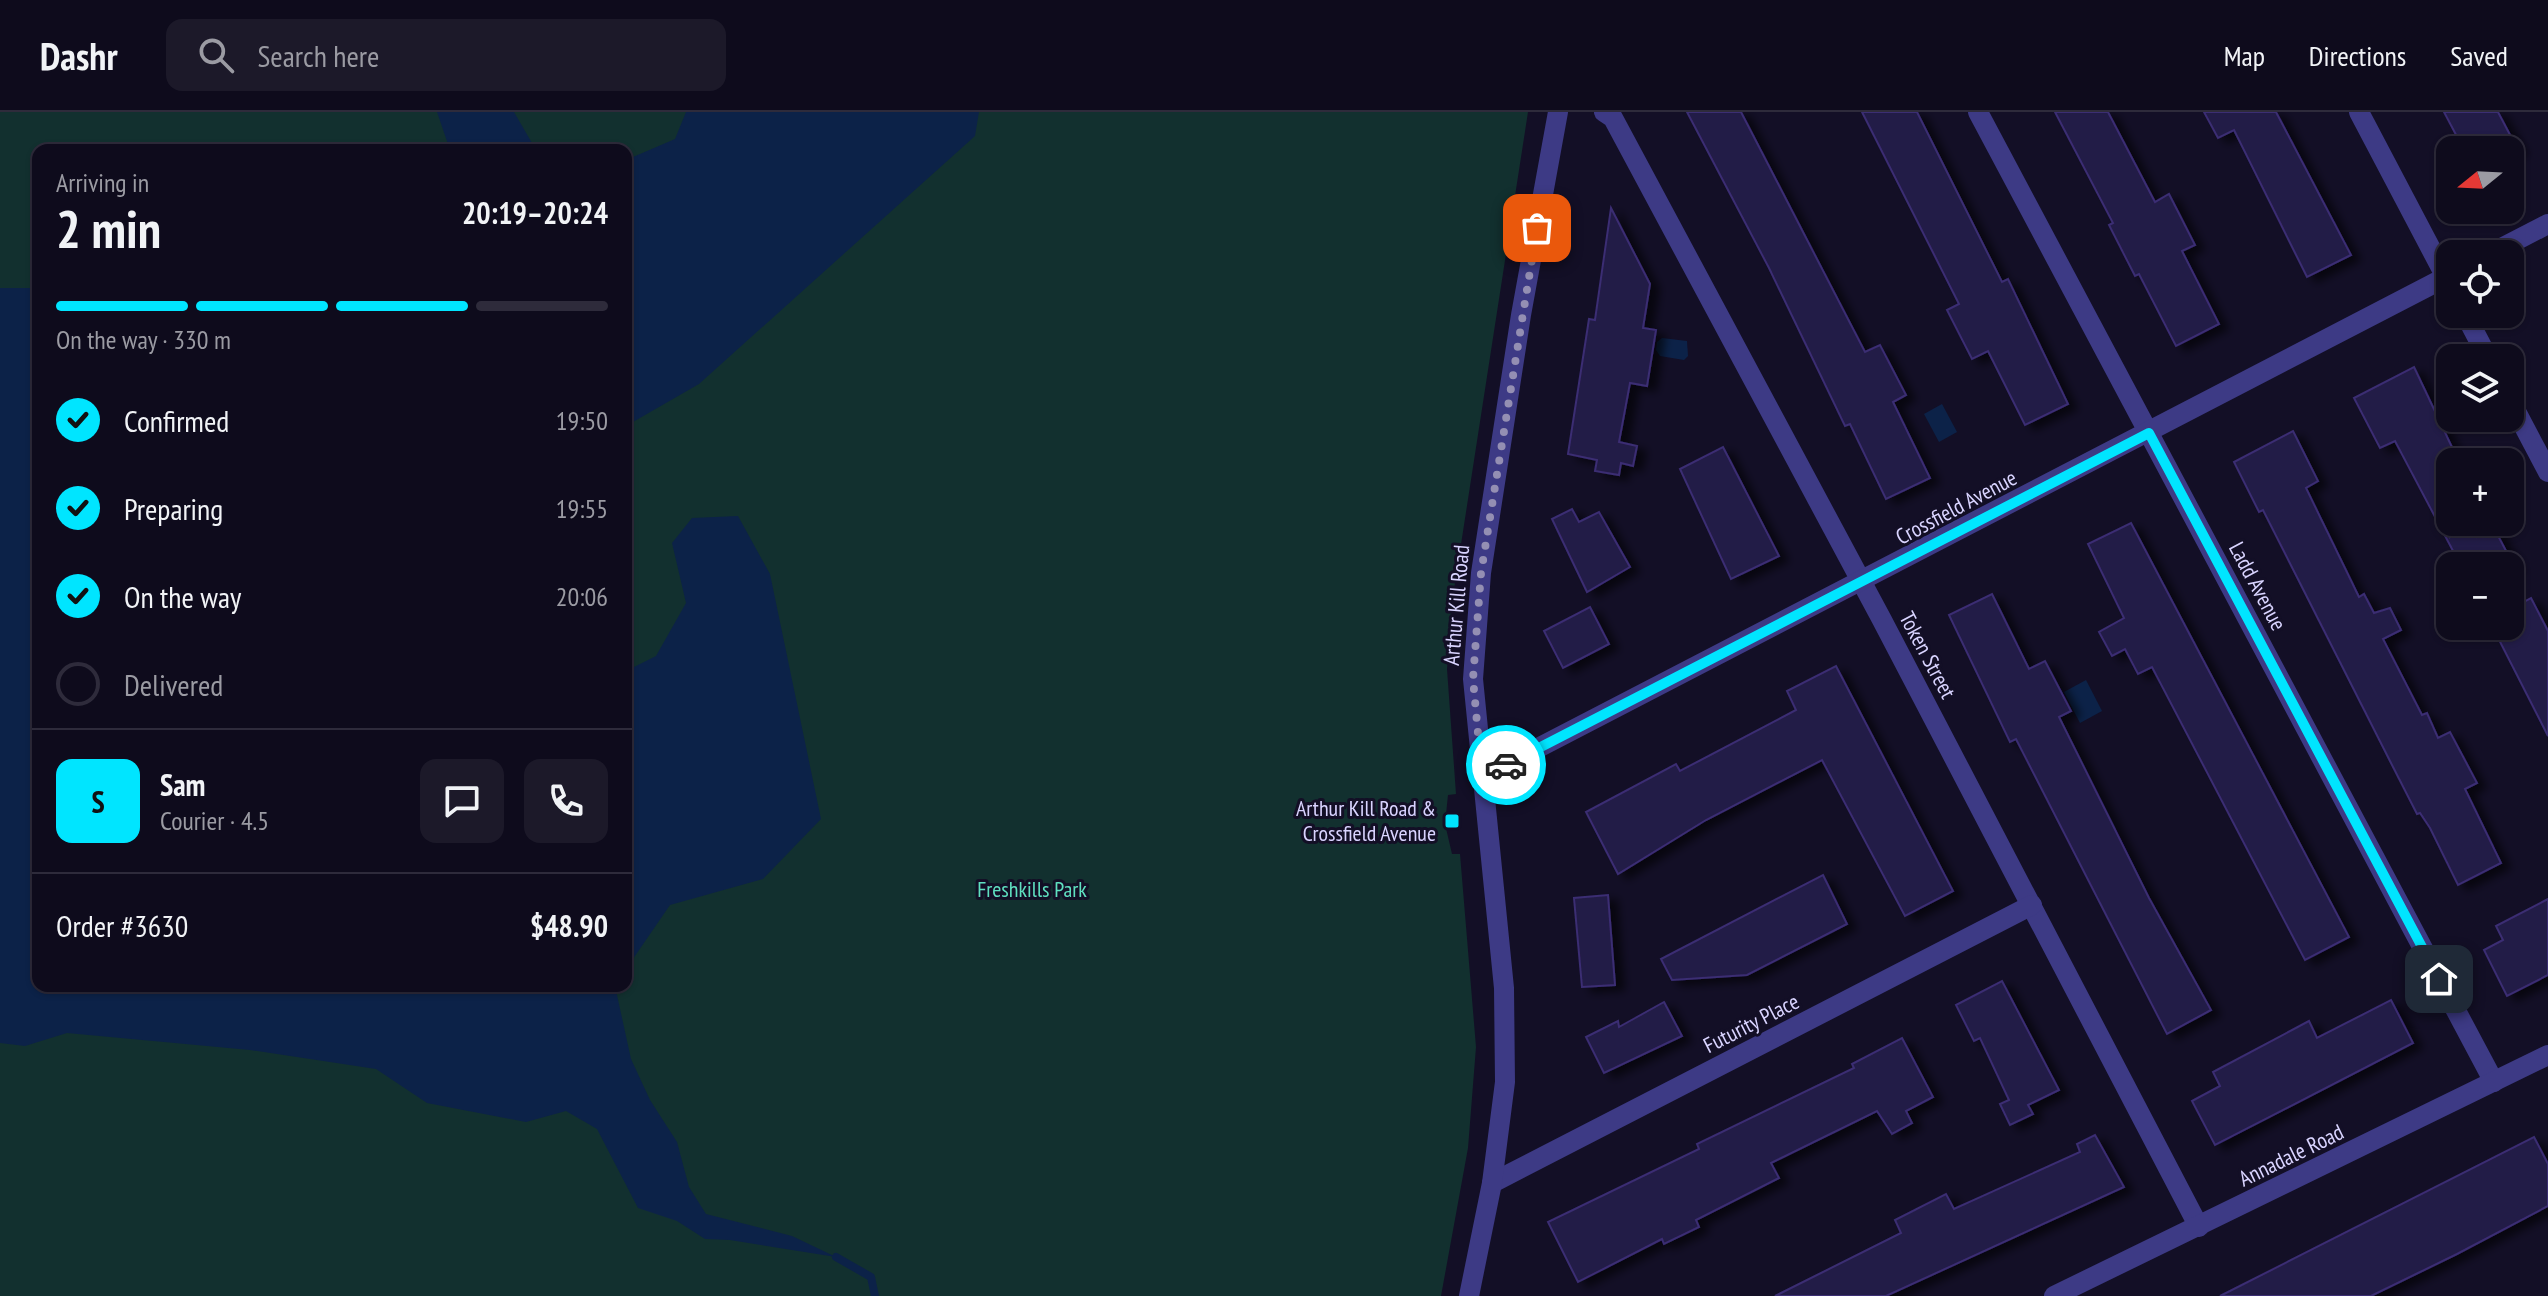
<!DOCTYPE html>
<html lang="en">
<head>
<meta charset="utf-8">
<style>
	body { margin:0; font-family:"PT Sans Narrow",sans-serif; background:#1c1929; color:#f1f3f6; height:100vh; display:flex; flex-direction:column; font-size:30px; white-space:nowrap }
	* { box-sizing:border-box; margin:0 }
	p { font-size:26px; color:#9b9ba3 }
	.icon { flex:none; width:44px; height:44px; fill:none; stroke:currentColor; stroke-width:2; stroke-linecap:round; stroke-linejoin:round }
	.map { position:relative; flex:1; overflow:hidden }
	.panel { position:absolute; left:32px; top:32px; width:600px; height:848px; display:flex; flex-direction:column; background:#0e0b1c; border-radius:16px; box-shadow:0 2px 6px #0004,0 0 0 2px #2e2b3b }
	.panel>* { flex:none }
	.needle { width:52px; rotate:252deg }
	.tools { position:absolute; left:2436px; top:24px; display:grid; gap:16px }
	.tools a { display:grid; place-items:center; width:88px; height:88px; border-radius:16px; background:#0e0b1c; box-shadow:0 2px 6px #0004,0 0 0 2px #2e2b3b; font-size:40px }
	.pin { position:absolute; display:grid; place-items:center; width:68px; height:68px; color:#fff; margin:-34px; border-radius:16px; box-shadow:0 4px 12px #0006 }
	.courier { position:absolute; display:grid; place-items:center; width:80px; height:80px; margin:-40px; border:6px solid #00e5ff; border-radius:50%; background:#fff; color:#222; box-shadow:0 2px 10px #0007 }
	.summary em { font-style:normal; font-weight:800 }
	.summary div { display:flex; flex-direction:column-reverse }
	.summary { display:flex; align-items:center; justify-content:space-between; height:136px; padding:0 24px }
	h1 { font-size:52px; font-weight:800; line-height:60px }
	.bar { display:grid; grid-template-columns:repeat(4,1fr); gap:12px 8px; align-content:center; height:96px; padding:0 24px }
	.bar i { height:10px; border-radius:6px; background:#2e2b3b }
	.bar .active { background:#00e5ff }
	.bar p { grid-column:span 4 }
	.line { display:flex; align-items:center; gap:20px; padding:0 24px; border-top:2px solid #2e2b3b }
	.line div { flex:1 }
	.round { display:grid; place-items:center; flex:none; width:84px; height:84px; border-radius:16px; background:#1c1929 }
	ol { padding:0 24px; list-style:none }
	li { display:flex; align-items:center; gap:24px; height:88px }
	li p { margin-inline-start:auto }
	li .icon { padding:8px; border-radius:50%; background:#00e5ff; color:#111; stroke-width:4 }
	li:last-child { color:#9b9ba3 }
	li i { width:44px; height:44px; border:4px solid #2e2b3b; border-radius:50% }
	header { display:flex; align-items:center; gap:48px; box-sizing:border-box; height:112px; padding:0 40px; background:#0e0b1c; border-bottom:2px solid #2e2b3b }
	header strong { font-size:38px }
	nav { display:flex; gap:44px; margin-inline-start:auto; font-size:28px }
	.search { width:560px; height:72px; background:#1c1929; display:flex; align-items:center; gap:20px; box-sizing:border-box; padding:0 28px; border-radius:16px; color:#9b9ba3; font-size:30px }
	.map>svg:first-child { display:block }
</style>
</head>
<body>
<header>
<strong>Dashr</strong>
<div class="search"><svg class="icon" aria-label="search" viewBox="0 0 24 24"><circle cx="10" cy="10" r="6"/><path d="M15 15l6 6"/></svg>Search here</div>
<nav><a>Map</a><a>Directions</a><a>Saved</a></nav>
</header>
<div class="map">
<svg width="2548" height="1184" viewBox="0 0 2548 1184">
	<defs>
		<filter id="shadow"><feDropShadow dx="9" dy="5" stdDeviation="4" flood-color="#0009"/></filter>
	</defs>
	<rect width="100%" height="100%" fill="#130f26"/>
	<path fill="#12302f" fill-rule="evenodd" d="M 0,0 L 1528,0 L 1453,484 L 1447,557 L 1456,682 L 1448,683 L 1445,712 L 1452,742 L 1460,742 L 1476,935 L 1468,1036 L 1441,1184 L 0,1184 ZM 38,38 L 626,38 L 626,874 L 38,874 Z"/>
	<g fill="#0c2248">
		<path d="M 437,0 L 514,0 L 536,38 L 450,38 Z"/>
		<path d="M 686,0 L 979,0 L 975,24 L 699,272 L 626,314 L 626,48 L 675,27 Z"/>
		<path d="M 0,176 L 38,176 L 38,874 L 615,874 L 631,947 L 650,988 L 677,1030 L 689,1075 L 706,1102 L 792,1124 L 836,1145 L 730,1128 L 705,1127 L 677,1109 L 638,1096 L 597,1017 L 566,999 L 526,1010 L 427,991 L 376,957 L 250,938 L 67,921 L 25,934 L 0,931 Z"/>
		<path d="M 1662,226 L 1687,229 L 1688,244 L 1684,248 L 1660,244 L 1656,238 L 1657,230 Z"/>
		<path d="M 1942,292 L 1957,320 L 1939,330 L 1924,302 Z"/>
		<path d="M 738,404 L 770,462 L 821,707 L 763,767 L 670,793 L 626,857 L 626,559 L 656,544 L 686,491 L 672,431 L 692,406 Z"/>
		<path d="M 2086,568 L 2102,599 L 2080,611 L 2064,580 Z"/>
	</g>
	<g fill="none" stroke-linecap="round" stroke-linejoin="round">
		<path stroke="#0c2248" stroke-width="8" d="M 836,1145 L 871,1165 L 875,1184"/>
	</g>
	<g fill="#241b47" stroke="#3b2d73" stroke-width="2" filter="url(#shadow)">
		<path d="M 1687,0 L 1741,0 L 1865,240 L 1880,233 L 1906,283 L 1893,290 L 1930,366 L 1886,387 L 1850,312 L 1845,314 L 1769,156 Z"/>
		<path d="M 1862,0 L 1917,0 L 2002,170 L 2008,167 L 2068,292 L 2025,313 L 1988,239 L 1972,247 L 1947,198 L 1959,192 Z"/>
		<path d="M 2055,0 L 2108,0 L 2155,90 L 2169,82 L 2195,133 L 2182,139 L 2219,212 L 2176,234 L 2139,162 L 2135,164 L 2109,113 L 2113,111 Z"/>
		<path d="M 2204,0 L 2276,0 L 2351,143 L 2307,165 L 2234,18 L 2218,26 Z"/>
		<path d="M 2444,0 L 2498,0 L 2518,38 L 2464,38 Z"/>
		<path d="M 1611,96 L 1650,172 L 1643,216 L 1656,218 L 1647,274 L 1630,271 L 1619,330 L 1637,334 L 1633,354 L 1621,351 L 1619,363 L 1595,359 L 1597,348 L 1568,342 L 1589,207 L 1595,208 Z"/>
		<path d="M 2414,255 L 2459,350 L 2450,350 L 2450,425 L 2471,414 L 2477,425 L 2494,416 L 2514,454 L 2461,454 L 2395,329 L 2380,336 L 2354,286 Z"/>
		<path d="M 2293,319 L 2318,369 L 2306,376 L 2359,485 L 2364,482 L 2374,501 L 2390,496 L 2401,518 L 2383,527 L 2422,603 L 2427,601 L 2438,626 L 2450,620 L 2477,671 L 2465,677 L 2501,751 L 2458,773 L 2430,716 L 2420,701 L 2417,702 L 2391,651 L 2263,398 L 2259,400 L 2234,350 Z"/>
		<path d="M 1723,335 L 1779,444 L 1731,467 L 1680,357 Z"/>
		<path d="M 1572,397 L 1579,410 L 1599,400 L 1630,455 L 1587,480 L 1552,407 Z"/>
		<path d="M 2131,411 L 2349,825 L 2305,848 L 2152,555 L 2138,562 L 2125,537 L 2112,544 L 2099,520 L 2124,506 L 2088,432 Z"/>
		<path d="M 1992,482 L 2029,557 L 2045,549 L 2071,599 L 2059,605 L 2149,786 L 2211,898 L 2167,922 L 2016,627 L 2010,630 L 1949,503 Z"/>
		<path d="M 2531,486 L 2548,519 L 2548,624 L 2492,514 L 2510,514 L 2510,497 Z"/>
		<path d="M 1590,495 L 1609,532 L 1563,556 L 1544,519 Z"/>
		<path d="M 1836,554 L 1953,779 L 1905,804 L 1822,648 L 1706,708 L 1618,762 L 1586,700 L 1676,652 L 1680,659 L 1796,598 L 1787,579 Z"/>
		<path d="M 1823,763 L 1847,812 L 1747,863 L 1672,868 L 1661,847 Z"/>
		<path d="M 1608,783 L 1615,873 L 1582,875 L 1574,786 Z"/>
		<path d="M 2548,787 L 2548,863 L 2507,884 L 2484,838 L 2503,828 L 2496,814 Z"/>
		<path d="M 2002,869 L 2059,978 L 2028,993 L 2033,1002 L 2010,1013 L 2000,992 L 2009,988 L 1980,926 L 1974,929 L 1956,893 Z"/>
		<path d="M 2391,888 L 2413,931 L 2215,1033 L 2192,989 L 2220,974 L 2213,960 L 2309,909 L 2317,926 Z"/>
		<path d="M 1664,890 L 1682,924 L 1604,961 L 1586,925 L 1618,909 L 1619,915 Z"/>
		<path d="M 1902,926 L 1933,985 L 1906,999 L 1912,1011 L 1892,1022 L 1877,999 L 1771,1051 L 1779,1066 L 1696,1108 L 1699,1115 L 1664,1132 L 1662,1127 L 1578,1170 L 1548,1110 L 1699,1037 L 1697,1032 L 1854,956 L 1852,952 Z"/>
		<path d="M 2095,1023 L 2124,1075 L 1886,1184 L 1775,1184 L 1901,1121 L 1895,1108 L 1946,1082 L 1954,1097 L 2080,1040 L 2077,1032 Z"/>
		<path d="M 2534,1025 L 2548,1052 L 2548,1094 L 2457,1142 L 2371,1184 L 2220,1184 Z"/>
	</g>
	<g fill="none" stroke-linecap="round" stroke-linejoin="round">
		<g stroke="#3d3a85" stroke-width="20">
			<path d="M 1604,0 L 1613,6 L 1882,508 L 2199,1115"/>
			<path d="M 1978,0 L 2494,970"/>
			<path d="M 2359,0 L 2450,173"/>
			<path d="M 2490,142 L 2548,112"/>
			<path d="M 2465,202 L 2488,246"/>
			<path d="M 2510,288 L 2548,360"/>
			<path d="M 1482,665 L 2450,163"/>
			<path d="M 1492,1071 L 2032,793"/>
		</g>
		<g stroke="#3d3a85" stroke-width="20">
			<path d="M 1469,1184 L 1492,1071 L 1505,970 L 1504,876 L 1473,567 L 1481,461 L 1521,203 L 1558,0"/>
			<path d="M 2054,1184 L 2548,943"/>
		</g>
	</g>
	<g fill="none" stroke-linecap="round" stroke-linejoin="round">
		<path stroke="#948fb3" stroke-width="8" stroke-dasharray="0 14.4" d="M 1506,653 L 1482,665 L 1473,567 L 1481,461 L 1537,116"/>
		<path stroke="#00e5ff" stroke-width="10" d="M 1506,653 L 2149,321 L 2439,867"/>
	</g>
	<rect fill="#00e5ff" stroke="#130f26" stroke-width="3" x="1444" y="701" width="16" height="16" rx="4"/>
	<g text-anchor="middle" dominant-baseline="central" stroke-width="6" stroke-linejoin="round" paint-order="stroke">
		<g font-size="22" fill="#d9d4ff" stroke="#130f26">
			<text transform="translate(1956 395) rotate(-28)">Crossfield Avenue</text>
			<text transform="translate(2258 474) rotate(62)">Ladd Avenue</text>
			<text transform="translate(1456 493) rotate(-85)">Arthur Kill Road</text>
			<text transform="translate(1928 543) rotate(62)">Token Street</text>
			<text transform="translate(1751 911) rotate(-27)">Futurity Place</text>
			<text transform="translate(2291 1043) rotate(-26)">Annadale Road</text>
		</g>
		<g font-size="22" fill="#d9d4ff" stroke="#130f26" text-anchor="end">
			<text x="1436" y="696">Arthur Kill Road &amp;<tspan x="1436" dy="25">Crossfield Avenue</tspan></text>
		</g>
		<g font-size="22" fill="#5fe0c0" stroke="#130f26">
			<text x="1032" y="777">Freshkills Park</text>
		</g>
	</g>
</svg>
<div class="tools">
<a><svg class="needle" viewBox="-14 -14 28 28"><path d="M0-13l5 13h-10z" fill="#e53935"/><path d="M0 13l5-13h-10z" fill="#9b9ba3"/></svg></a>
<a><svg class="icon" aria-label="locate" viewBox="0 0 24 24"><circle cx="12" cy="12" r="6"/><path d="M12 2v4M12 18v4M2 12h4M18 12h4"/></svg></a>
<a><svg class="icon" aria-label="layers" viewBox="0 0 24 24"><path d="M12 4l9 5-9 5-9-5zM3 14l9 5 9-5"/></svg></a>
<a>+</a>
<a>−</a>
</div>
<div class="pin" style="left:1537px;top:116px;background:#ea580c"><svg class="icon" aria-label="bag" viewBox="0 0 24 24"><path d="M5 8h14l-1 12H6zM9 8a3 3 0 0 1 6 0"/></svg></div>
<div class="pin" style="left:2439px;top:867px;background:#1f2937"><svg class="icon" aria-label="home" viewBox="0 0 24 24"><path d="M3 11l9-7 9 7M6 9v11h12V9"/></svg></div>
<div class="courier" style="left:1506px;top:653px"><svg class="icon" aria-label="car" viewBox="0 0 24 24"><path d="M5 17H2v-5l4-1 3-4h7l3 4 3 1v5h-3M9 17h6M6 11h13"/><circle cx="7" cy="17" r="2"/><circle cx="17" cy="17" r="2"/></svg></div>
<section class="panel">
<div class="summary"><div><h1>2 min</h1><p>Arriving in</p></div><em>20:19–20:24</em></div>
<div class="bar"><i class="active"></i><i class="active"></i><i class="active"></i><i></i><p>On the way · 330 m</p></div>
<ol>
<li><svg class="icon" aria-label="check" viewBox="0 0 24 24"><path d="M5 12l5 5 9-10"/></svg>Confirmed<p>19:50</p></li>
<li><svg class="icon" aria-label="check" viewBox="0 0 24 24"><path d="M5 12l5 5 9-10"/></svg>Preparing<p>19:55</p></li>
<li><svg class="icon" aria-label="check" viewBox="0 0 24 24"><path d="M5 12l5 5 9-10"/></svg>On the way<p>20:06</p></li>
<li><i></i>Delivered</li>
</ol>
<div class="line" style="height:144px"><b class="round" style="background:#00e5ff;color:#111">S</b><div><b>Sam</b><p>Courier · 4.5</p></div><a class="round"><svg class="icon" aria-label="chat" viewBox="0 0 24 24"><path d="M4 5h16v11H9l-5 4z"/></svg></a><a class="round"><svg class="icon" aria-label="phone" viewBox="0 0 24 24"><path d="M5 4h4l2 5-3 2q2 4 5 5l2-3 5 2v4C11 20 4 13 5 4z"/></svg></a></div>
<div class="line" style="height:104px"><div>Order #3630</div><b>$48.90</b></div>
</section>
</div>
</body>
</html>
